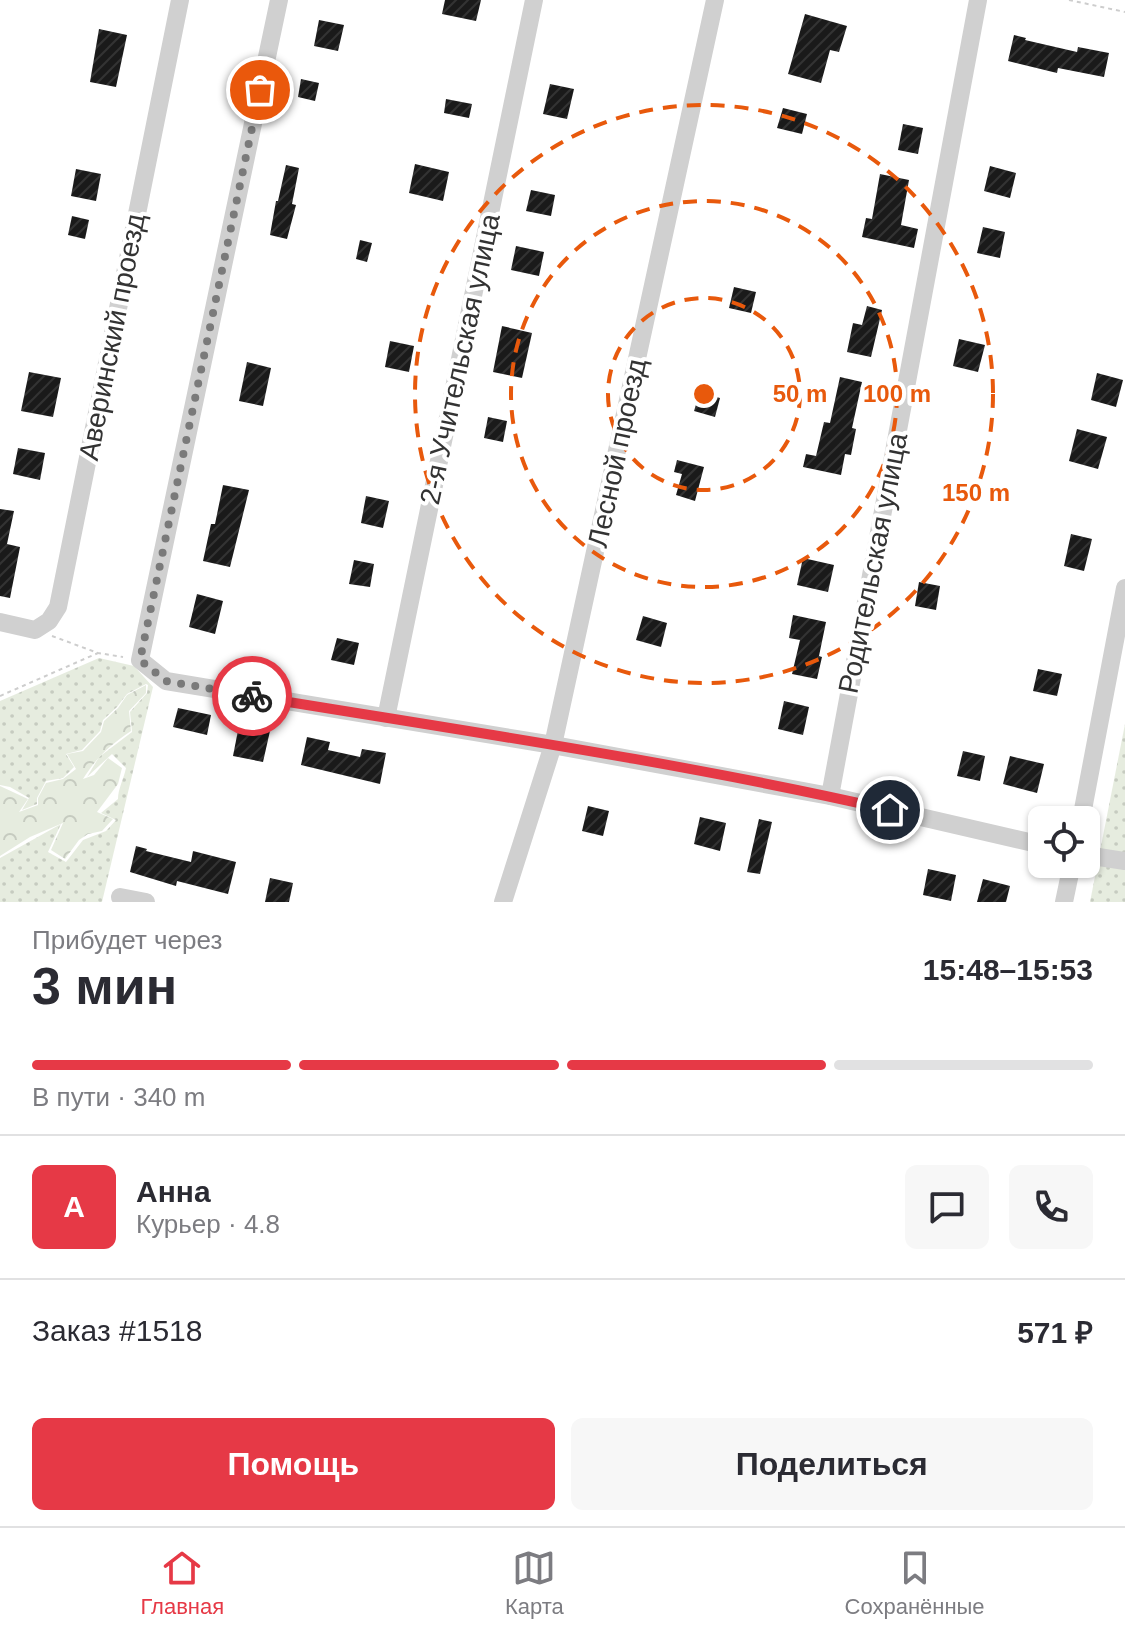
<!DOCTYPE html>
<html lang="ru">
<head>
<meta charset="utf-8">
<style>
	body { margin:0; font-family:Arial,sans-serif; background:#f7f7f7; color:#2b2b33; height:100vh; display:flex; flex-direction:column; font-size:30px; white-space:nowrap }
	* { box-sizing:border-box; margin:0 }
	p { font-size:26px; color:#7c7c81 }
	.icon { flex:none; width:44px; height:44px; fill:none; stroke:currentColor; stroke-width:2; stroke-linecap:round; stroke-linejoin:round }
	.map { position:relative; height:902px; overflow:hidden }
	.sheet { display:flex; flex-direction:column; background:#fff; flex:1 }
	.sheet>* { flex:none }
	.buttons { position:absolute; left:1028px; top:806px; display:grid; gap:16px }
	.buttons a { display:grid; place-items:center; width:72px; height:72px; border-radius:12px; background:#fff; box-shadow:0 2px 6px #0004; font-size:40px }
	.pin { position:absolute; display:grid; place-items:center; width:68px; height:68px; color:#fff; margin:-34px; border:4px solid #fff; border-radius:50%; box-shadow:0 2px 8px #0007 }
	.courier { position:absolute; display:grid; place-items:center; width:80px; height:80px; margin:-40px; border:6px solid #e63946; border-radius:50%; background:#fff; color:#222; box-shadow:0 2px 10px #0007 }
	.overview em { font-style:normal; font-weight:700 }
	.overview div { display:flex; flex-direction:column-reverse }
	.overview { display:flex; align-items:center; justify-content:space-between; height:136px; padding:0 32px }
	h1 { font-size:52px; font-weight:700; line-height:60px }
	.bar { display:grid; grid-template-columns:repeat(4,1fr); gap:12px 8px; align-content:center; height:96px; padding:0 32px }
	.bar i { height:10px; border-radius:6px; background:#e1e1e2 }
	.bar .selected { background:#e63946 }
	.bar p { grid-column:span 4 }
	.line { display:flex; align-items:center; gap:20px; padding:0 32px; border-top:2px solid #e1e1e2 }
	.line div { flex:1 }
	.round { display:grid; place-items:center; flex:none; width:84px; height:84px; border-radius:12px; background:#f7f7f7 }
	.primary-button { display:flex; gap:16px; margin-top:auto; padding:16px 32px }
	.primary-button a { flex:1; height:92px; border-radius:12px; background:#e63946; color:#fff; font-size:32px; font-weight:700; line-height:92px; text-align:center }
	.primary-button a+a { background:#f7f7f7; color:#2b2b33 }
	.tab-bar { display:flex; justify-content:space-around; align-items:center; height:112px; border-top:2px solid #e1e1e2; background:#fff; font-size:22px; color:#7c7c81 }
	.tab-bar a { display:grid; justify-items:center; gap:4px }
	.tab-bar .selected { color:#e63946 }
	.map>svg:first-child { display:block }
</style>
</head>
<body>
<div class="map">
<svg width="1125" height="902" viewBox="0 0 1125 902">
	<defs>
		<pattern id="green-dots" width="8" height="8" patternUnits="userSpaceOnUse" patternTransform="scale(2)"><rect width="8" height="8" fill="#e6ecdf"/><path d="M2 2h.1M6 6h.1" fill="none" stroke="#c6cbc0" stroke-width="1.8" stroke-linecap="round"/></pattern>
		<pattern id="forest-crowns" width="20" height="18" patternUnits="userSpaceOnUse" patternTransform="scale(2)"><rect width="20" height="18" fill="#e6ecdf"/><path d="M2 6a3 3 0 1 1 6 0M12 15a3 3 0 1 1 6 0" fill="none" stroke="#c6cbc0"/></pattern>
		<pattern id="building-hatch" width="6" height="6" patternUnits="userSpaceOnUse" patternTransform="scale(2)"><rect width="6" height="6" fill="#1a1a1a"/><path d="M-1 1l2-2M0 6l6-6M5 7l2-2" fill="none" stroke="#333"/></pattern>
	</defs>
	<rect width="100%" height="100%" fill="#fff"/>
	<g fill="url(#green-dots)">
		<path d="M 99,658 L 134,666 L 153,687 L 102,902 L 0,902 L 0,858 L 61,824 L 48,852 L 66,862 L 83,840 L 106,831 L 116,820 L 101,813 L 118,799 C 118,789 124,778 126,768 L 112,754 L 87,777 L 99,757 L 132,732 L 130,712 L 147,693 L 148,685 L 146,684 L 127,694 L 117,707 L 103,720 L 100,731 L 82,750 L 66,754 L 74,767 L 63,778 L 46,781 L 37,798 L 37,804 L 22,810 L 29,798 L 10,787 L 0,785 L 0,701 Z"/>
		<path d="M 1125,724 L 1125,902 L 1090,902 Z"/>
	</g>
	<path fill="url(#forest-crowns)" d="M 146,685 L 146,693 L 129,711 L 131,731 C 109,746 97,757 83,779 L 94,775 L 108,758 L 122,768 L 118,784 L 97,812 L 113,819 L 102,831 L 88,834 L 79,840 L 65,859 L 51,850 L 63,823 L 30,837 L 0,856 L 0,786 L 28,799 L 19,812 L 38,805 L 38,798 L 46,783 L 63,779 L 76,769 L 67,754 L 83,751 L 101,732 L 104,721 L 118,708 L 127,695 Z"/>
	<g fill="url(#building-hatch)">
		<path d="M 445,0 L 481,0 L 476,21 L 442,14 Z"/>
		<path d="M 805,14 L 847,26 L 839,52 L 830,50 L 821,83 L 788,74 Z"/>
		<path d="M 319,20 L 344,25 L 338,51 L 314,46 Z"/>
		<path d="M 99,29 L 127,35 L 116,87 L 90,82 Z"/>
		<path d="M 1014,35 L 1026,38 L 1025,40 L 1077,52 L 1078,47 L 1109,53 L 1104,77 L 1058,68 L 1057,73 L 1008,61 Z"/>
		<path d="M 301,79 L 319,83 L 315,101 L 298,97 Z"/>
		<path d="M 550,84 L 574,89 L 567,119 L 543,114 Z"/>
		<path d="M 446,99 L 472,104 L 469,118 L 444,113 Z"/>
		<path d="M 783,108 L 807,114 L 802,134 L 777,128 Z"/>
		<path d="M 903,124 L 923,128 L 918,154 L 898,150 Z"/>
		<path d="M 415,164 L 449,172 L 443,201 L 409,193 Z"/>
		<path d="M 286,165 L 299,168 L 292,204 L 296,205 L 287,239 L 270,235 L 276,201 L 278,201 Z"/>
		<path d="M 990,166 L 1016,173 L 1010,198 L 984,191 Z"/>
		<path d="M 76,169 L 101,174 L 96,201 L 71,196 Z"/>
		<path d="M 880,174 L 909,180 L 901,225 L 918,229 L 914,248 L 862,237 L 866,218 L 872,219 Z"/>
		<path d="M 531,190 L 555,195 L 551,216 L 526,211 Z"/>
		<path d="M 72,216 L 89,220 L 85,239 L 68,235 Z"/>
		<path d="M 983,227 L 1005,232 L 1000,258 L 977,253 Z"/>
		<path d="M 360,240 L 372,243 L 367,262 L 356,259 Z"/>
		<path d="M 516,246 L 544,252 L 539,276 L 511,270 Z"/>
		<path d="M 734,287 L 756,292 L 751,313 L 729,308 Z"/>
		<path d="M 867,306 L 882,310 L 871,357 L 847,352 L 853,323 L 862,325 Z"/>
		<path d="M 502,326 L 532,333 L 522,378 L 493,372 Z"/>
		<path d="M 959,339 L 985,345 L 978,372 L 953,366 Z"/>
		<path d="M 390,341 L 414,346 L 409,372 L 385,367 Z"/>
		<path d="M 247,362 L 271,368 L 263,406 L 239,401 Z"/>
		<path d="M 29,372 L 61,378 L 53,417 L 21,411 Z"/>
		<path d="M 1097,373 L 1123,380 L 1116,407 L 1091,400 Z"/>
		<path d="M 840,377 L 862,382 L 852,428 L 856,429 L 851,455 L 845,454 L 841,475 L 803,467 L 806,454 L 816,456 L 824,422 L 830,423 Z"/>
		<path d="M 700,392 L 720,398 L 715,417 L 694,411 Z"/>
		<path d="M 488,417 L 507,421 L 503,442 L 484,438 Z"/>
		<path d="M 1077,429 L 1107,437 L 1098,469 L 1069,461 Z"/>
		<path d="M 18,448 L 45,453 L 40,480 L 13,474 Z"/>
		<path d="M 677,460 L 704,467 L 695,501 L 676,495 L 682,474 L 674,472 Z"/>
		<path d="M 223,485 L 249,490 L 230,567 L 203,561 L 211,524 L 215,524 Z"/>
		<path d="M 366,496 L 389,501 L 383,528 L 361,523 Z"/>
		<path d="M 0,509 L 14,511 L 7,544 L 20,547 L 10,598 L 0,596 Z"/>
		<path d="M 1071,534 L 1092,539 L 1084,571 L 1064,566 Z"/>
		<path d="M 803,558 L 834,565 L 828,592 L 797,585 Z"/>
		<path d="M 354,560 L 374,564 L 370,587 L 349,584 Z"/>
		<path d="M 919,582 L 940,586 L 936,610 L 915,606 Z"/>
		<path d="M 197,594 L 223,601 L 215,634 L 189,627 Z"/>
		<path d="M 793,615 L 826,622 L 819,656 L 822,657 L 817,679 L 792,674 L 800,640 L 789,638 Z"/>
		<path d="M 643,616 L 667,623 L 661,647 L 636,640 Z"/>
		<path d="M 337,638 L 359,643 L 354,665 L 331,660 Z"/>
		<path d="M 1038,669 L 1062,674 L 1057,696 L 1033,691 Z"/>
		<path d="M 784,701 L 809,707 L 803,735 L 778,729 Z"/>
		<path d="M 178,708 L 211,715 L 207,735 L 173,727 Z"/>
		<path d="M 241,715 L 272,722 L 263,762 L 233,756 Z"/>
		<path d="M 307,737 L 330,742 L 328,750 L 360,757 L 362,749 L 386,753 L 380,784 L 301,765 Z"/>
		<path d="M 963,751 L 985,756 L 980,781 L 957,776 Z"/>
		<path d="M 1010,756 L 1044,764 L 1037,793 L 1003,784 Z"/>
		<path d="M 588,806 L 609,811 L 603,836 L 582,831 Z"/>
		<path d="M 700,817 L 726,823 L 720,851 L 694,844 Z"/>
		<path d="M 759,819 L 772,822 L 760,874 L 747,872 Z"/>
		<path d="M 136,846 L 147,849 L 146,851 L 191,862 L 193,851 L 236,862 L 228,894 L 177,881 L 176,886 L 130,872 Z"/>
		<path d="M 928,869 L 956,875 L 951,901 L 923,895 Z"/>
		<path d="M 270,878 L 293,883 L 289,902 L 265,902 Z"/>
		<path d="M 983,879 L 1010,886 L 1006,902 L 977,902 Z"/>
	</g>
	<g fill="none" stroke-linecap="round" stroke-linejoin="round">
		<g stroke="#cdcdcd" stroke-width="2" stroke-dasharray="4 4" stroke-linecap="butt">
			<path d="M 1069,0 L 1125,12"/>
			<path d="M 52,636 L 98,653 L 123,657"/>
			<path d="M 0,696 L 98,653"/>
		</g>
		<g stroke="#d0d0d0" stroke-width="18">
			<path d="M 279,0 L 140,660 L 166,681 L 553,745 L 830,796 L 1042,845"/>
			<path d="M 0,622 L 35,630 L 49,621 L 58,607 L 180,0"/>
			<path d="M 386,718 L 534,0"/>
			<path d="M 830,796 L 978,0"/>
			<path d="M 1081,820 L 1125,588"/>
			<path d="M 1086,855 L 1125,861"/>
			<path d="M 120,897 L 146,902"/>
			<path d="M 503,902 L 553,745 L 715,0"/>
			<path d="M 1064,902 L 1072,864"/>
		</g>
	</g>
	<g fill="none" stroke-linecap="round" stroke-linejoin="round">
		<path stroke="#7a7a7a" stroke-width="8" stroke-dasharray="0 14.4" d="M 252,696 L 166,681 L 140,660 L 260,90"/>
		<path stroke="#e63946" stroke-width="10" d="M 252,696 C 465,731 680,762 890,810"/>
	</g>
	<g fill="none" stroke="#e8590c" stroke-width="4" stroke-dasharray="14 10">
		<circle cx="704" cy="394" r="96"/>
		<circle cx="704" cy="394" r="193"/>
		<circle cx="704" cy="394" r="289"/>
	</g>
	<g text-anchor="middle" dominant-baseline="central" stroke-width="8" stroke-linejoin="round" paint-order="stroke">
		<g font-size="28" fill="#333" stroke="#fff">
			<text transform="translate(112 337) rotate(-79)">Аверинский проезд</text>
			<text transform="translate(460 359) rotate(-78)">2-я Учительская улица</text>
			<text transform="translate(617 453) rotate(-78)">Лесной проезд</text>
			<text transform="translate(873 563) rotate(-79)">Родительская улица</text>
		</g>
	</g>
	<circle cx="704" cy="394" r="12" fill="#e8590c" stroke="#fff" stroke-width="4"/>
	<g font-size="24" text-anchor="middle" font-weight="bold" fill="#e8590c" stroke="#fff" stroke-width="8" stroke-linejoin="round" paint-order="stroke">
		<text x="800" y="402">50 m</text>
		<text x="897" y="402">100 m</text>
		<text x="976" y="501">150 m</text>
	</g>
</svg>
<div class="buttons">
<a><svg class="icon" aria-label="locate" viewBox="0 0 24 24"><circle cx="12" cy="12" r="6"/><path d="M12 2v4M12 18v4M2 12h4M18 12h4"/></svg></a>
</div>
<div class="pin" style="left:260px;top:90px;background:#ea580c"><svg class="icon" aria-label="bag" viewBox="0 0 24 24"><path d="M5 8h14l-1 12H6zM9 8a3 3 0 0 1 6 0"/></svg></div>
<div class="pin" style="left:890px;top:810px;background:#1f2937"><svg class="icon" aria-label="home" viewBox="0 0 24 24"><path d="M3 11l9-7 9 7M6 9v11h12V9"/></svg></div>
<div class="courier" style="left:252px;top:696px"><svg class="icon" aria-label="bike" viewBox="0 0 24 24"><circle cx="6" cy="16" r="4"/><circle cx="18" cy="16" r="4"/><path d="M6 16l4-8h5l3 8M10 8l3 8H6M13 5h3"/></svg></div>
</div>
<section class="sheet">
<div class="overview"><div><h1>3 мин</h1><p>Прибудет через</p></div><em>15:48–15:53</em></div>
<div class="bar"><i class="selected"></i><i class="selected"></i><i class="selected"></i><i></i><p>В пути · 340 m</p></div>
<div class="line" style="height:144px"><b class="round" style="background:#e63946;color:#fff">А</b><div><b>Анна</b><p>Курьер · 4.8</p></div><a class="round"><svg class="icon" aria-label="chat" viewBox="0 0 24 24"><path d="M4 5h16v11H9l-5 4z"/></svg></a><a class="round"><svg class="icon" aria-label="phone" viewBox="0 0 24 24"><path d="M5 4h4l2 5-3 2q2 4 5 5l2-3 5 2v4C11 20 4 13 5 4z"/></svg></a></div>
<div class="line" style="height:104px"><div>Заказ #1518</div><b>571 ₽</b></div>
<div class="primary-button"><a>Помощь</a><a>Поделиться</a></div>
</section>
<nav class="tab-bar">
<a class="selected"><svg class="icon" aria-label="home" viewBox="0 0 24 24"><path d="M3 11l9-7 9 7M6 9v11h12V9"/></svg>Главная</a>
<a><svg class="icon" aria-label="map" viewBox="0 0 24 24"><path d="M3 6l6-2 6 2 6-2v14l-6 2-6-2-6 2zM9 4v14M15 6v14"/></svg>Карта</a>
<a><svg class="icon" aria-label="saved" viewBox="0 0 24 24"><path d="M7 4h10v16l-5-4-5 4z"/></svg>Сохранённые</a>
</nav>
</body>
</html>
